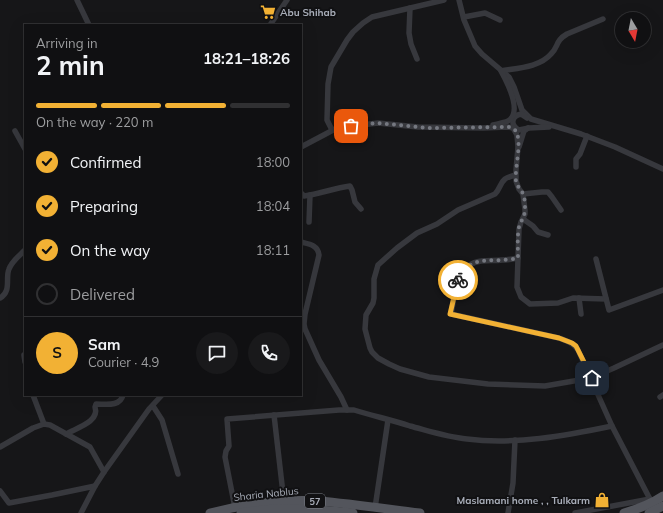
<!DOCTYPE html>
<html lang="en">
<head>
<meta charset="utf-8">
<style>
	body { margin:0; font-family:Mulish,sans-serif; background:#19191b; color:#f1f3f6; height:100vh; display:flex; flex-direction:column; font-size:15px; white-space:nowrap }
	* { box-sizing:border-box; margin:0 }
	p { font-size:13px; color:#9c9d9f }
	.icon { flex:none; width:22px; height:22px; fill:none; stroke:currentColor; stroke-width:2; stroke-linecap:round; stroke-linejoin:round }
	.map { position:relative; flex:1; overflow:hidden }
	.sheet { position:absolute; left:24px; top:24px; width:278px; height:372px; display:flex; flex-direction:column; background:#101012; border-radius:0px; box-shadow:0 4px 16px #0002,0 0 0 1px #303032 }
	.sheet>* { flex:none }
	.needle { width:26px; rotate:170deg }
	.controls { position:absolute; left:615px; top:12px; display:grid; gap:8px }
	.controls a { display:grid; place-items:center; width:36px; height:36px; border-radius:50%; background:#101012; box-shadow:0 4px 16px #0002,0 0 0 1px #303032; font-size:20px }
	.pin { position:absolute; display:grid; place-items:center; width:34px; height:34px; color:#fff; margin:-17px; border-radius:8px; box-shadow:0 2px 6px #0006 }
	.courier { position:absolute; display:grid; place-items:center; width:40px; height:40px; margin:-20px; border:3px solid #f2b134; border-radius:50%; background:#fff; color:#222; box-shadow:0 1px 5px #0007 }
	.overview em { font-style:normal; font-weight:700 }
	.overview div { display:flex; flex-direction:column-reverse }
	.overview { display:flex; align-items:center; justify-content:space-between; height:68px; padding:0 12px }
	h1 { font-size:26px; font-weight:700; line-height:30px }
	.bar { display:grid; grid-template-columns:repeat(4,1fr); gap:6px 4px; align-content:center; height:48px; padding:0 12px }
	.bar i { height:5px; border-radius:3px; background:#303032 }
	.bar .on { background:#f2b134 }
	.bar p { grid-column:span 4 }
	.line { display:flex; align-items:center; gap:10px; padding:0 12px; border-top:1px solid #303032 }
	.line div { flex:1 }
	.round { display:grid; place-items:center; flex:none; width:42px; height:42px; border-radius:21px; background:#19191b }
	ol { padding:0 12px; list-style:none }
	li { display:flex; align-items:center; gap:12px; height:44px }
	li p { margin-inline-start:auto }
	li .icon { padding:4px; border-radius:50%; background:#f2b134; color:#111; stroke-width:4 }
	li:last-child { color:#9c9d9f }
	li i { width:22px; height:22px; border:2px solid #303032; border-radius:50% }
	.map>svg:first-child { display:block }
</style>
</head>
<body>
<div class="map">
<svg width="663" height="513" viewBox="0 0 663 513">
	<rect width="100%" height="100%" fill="#161618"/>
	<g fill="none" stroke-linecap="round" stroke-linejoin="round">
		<g stroke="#37383d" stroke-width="5.5">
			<path d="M 77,0 L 89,25"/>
			<path d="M 459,0 L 464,20 L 475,46 L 482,54 L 509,77 L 514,87 L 522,110 L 531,119 L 581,134 L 615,147 L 663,169"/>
			<path d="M 410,8 L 409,33 L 411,44 L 417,59"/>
			<path d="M 464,17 L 485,13 L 500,20"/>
			<path d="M 270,25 L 287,0"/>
			<path d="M 527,118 L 521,114 C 511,116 510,125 519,130 L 529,128 L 549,127"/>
			<path d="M 493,125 C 497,124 504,123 508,121 C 523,112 507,82 501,71 C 518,68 540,67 551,54 C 559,46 555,41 567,34 L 603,19"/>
			<path d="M 332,130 L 327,120 L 328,84 L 331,67 L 347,40 L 353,32 L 363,23 L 372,17 L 444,0"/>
			<path d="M 15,131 L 25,149"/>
			<path d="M 301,147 L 337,128 L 378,123 L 418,127 L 483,128 L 508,127 L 513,128 L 517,135 L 518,147 L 516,170 L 516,181 L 519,189 L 523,194 L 525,210 L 525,214 L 521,222 L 519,229 L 517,287 L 521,297 L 530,304 L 558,303 L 573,298 L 606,299"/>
			<path d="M 519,147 L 524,131 L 528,128"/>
			<path d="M 576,167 L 576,159 L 580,154 L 587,136"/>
			<path d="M 515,175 C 512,176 508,177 505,179 C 500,183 500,189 495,194 L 458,210 L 437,224 L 417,233 L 397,248 L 378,265 L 374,279 L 374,298 L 373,303 L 366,315 L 365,329 L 370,348 L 372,352 L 378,358 L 389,364 L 400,369 L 429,377 L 488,384 L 545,386 L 591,378 L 614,368 L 663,345"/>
			<path d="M 301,193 L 304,196 C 320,194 334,188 350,186 L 352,190 L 355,202 L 361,209"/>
			<path d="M 523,194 L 542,192 L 548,192 L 552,197 L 561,210"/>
			<path d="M 523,219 L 533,226 L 538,232 L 548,235"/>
			<path d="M 309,222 L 310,195"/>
			<path d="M 301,242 C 309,244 318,245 319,255 L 305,314 L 304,324 L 305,329 L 319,360 L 341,397 L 347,410"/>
			<path d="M 518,258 C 513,259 508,260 502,260 C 495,261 488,260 481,261 C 456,264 455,295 451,314 L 559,338 C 567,341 573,343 578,350 L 612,426 L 652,503"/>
			<path d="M 596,259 L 609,310 L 663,290"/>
			<path d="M 0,298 C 12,291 5,278 9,269 C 12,261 19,256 25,250"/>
			<path d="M 579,298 L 581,314"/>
			<path d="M 24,355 L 25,362"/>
			<path d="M 33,395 L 44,424"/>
			<path d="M 660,397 L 663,395"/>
			<path d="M 153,406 L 162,420 L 178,474"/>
			<path d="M 274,415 L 284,502"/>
			<path d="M 66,434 C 76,428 100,422 95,407 L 96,404 C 106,404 120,407 123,395"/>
			<path d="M 0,447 L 33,428 L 44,424 L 50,425 L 90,447 L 104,472"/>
			<path d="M 0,491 L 9,503 L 52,495 L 95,486"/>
			<path d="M 235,508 L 225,457 L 226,451 L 229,446 L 227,419 L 339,410 L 354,410 C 373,416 392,420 410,426 C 429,431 447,437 467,439 C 514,445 565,436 612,426"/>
			<path d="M 375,508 L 388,420"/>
			<path d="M 81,513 L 95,486 L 104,472 L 149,409 L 162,395"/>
			<path d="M 508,513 L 513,483 L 515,440"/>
			<path d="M 575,513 L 650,499"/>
		</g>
		<g stroke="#53555c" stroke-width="9">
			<path d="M 210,513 C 245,504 283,499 319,501 C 353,504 387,509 420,513"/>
			<path d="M 241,513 C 278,506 316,509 353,513"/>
			<path d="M 624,513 C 638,509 651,504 663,496"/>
			<path d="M 649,513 L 663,506"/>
		</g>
	</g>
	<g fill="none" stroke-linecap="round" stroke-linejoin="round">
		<path stroke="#757880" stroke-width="4" stroke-dasharray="0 7.2" d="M 351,126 L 378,123 L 428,128 L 508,127 C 510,127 513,128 514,129 C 524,138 514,169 516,181 C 517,187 521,189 523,194 C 525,198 525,205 525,209 C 525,216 521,221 519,227 C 517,237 518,248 518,258 C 513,259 507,260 502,260 C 481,261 469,258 458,280"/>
		<path stroke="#f2b134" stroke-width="5" d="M 458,280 L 450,314 L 559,338 L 572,343 L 576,346 L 592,378"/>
	</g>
	<defs>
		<g id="supermarket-bare" transform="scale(1.2)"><path d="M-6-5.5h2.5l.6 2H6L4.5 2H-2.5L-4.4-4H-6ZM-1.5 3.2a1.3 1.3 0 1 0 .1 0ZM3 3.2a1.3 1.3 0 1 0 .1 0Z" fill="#f2b134" stroke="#111113" stroke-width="2.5" paint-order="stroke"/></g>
		<g id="shop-bare" transform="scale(1.2)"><path d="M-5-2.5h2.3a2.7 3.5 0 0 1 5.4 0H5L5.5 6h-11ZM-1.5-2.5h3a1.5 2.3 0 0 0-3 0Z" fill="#f2b134" stroke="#111113" stroke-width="2.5" paint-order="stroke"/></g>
	</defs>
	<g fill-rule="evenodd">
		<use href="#supermarket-bare" x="268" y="12"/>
		<use href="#shop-bare" x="602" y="500"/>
	</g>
	<g text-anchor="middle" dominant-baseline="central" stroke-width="4" stroke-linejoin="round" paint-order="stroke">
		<rect fill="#111113" stroke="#7b7e86" stroke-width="1" x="305" y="494" width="20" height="14" rx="3"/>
		<g font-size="9" font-weight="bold" fill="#a8adb8">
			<text x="315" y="501">57</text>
		</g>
		<g font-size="10" font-weight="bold" fill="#a8adb8" stroke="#111113" text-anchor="start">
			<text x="280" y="12">Abu Shihab</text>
			<text x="590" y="500" text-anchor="end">Maslamani home , , Tulkarm</text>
		</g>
		<g font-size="10" fill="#a8adb8" stroke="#111113">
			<text transform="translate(266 494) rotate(-6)">Sharia Nablus</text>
		</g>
	</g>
</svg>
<div class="controls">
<a><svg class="needle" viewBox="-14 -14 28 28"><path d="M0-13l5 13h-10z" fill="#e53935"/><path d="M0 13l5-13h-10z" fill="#9c9d9f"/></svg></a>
</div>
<div class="pin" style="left:351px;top:126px;background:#ea580c"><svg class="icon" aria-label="bag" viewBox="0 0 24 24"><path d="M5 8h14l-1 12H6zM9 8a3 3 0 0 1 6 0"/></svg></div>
<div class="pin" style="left:592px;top:378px;background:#1f2937"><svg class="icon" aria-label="home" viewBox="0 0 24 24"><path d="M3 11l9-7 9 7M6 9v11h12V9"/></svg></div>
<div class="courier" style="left:458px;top:280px"><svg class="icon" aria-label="bike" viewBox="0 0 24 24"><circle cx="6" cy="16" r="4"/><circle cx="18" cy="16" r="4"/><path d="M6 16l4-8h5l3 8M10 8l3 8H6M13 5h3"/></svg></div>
<section class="sheet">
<div class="overview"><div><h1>2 min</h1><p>Arriving in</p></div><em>18:21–18:26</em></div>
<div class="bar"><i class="on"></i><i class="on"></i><i class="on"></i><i></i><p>On the way · 220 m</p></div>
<ol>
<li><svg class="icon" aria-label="check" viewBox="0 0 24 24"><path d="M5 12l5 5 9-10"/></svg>Confirmed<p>18:00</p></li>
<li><svg class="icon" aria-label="check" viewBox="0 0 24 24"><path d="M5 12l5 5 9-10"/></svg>Preparing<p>18:04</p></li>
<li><svg class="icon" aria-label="check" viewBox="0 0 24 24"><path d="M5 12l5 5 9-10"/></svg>On the way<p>18:11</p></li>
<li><i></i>Delivered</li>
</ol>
<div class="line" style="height:72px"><b class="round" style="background:#f2b134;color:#111">S</b><div><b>Sam</b><p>Courier · 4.9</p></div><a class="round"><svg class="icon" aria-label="chat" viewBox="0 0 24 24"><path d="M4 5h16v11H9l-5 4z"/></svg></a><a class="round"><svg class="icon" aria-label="phone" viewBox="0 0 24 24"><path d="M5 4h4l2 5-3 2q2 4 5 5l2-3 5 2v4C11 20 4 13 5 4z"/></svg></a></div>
</section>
</div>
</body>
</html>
